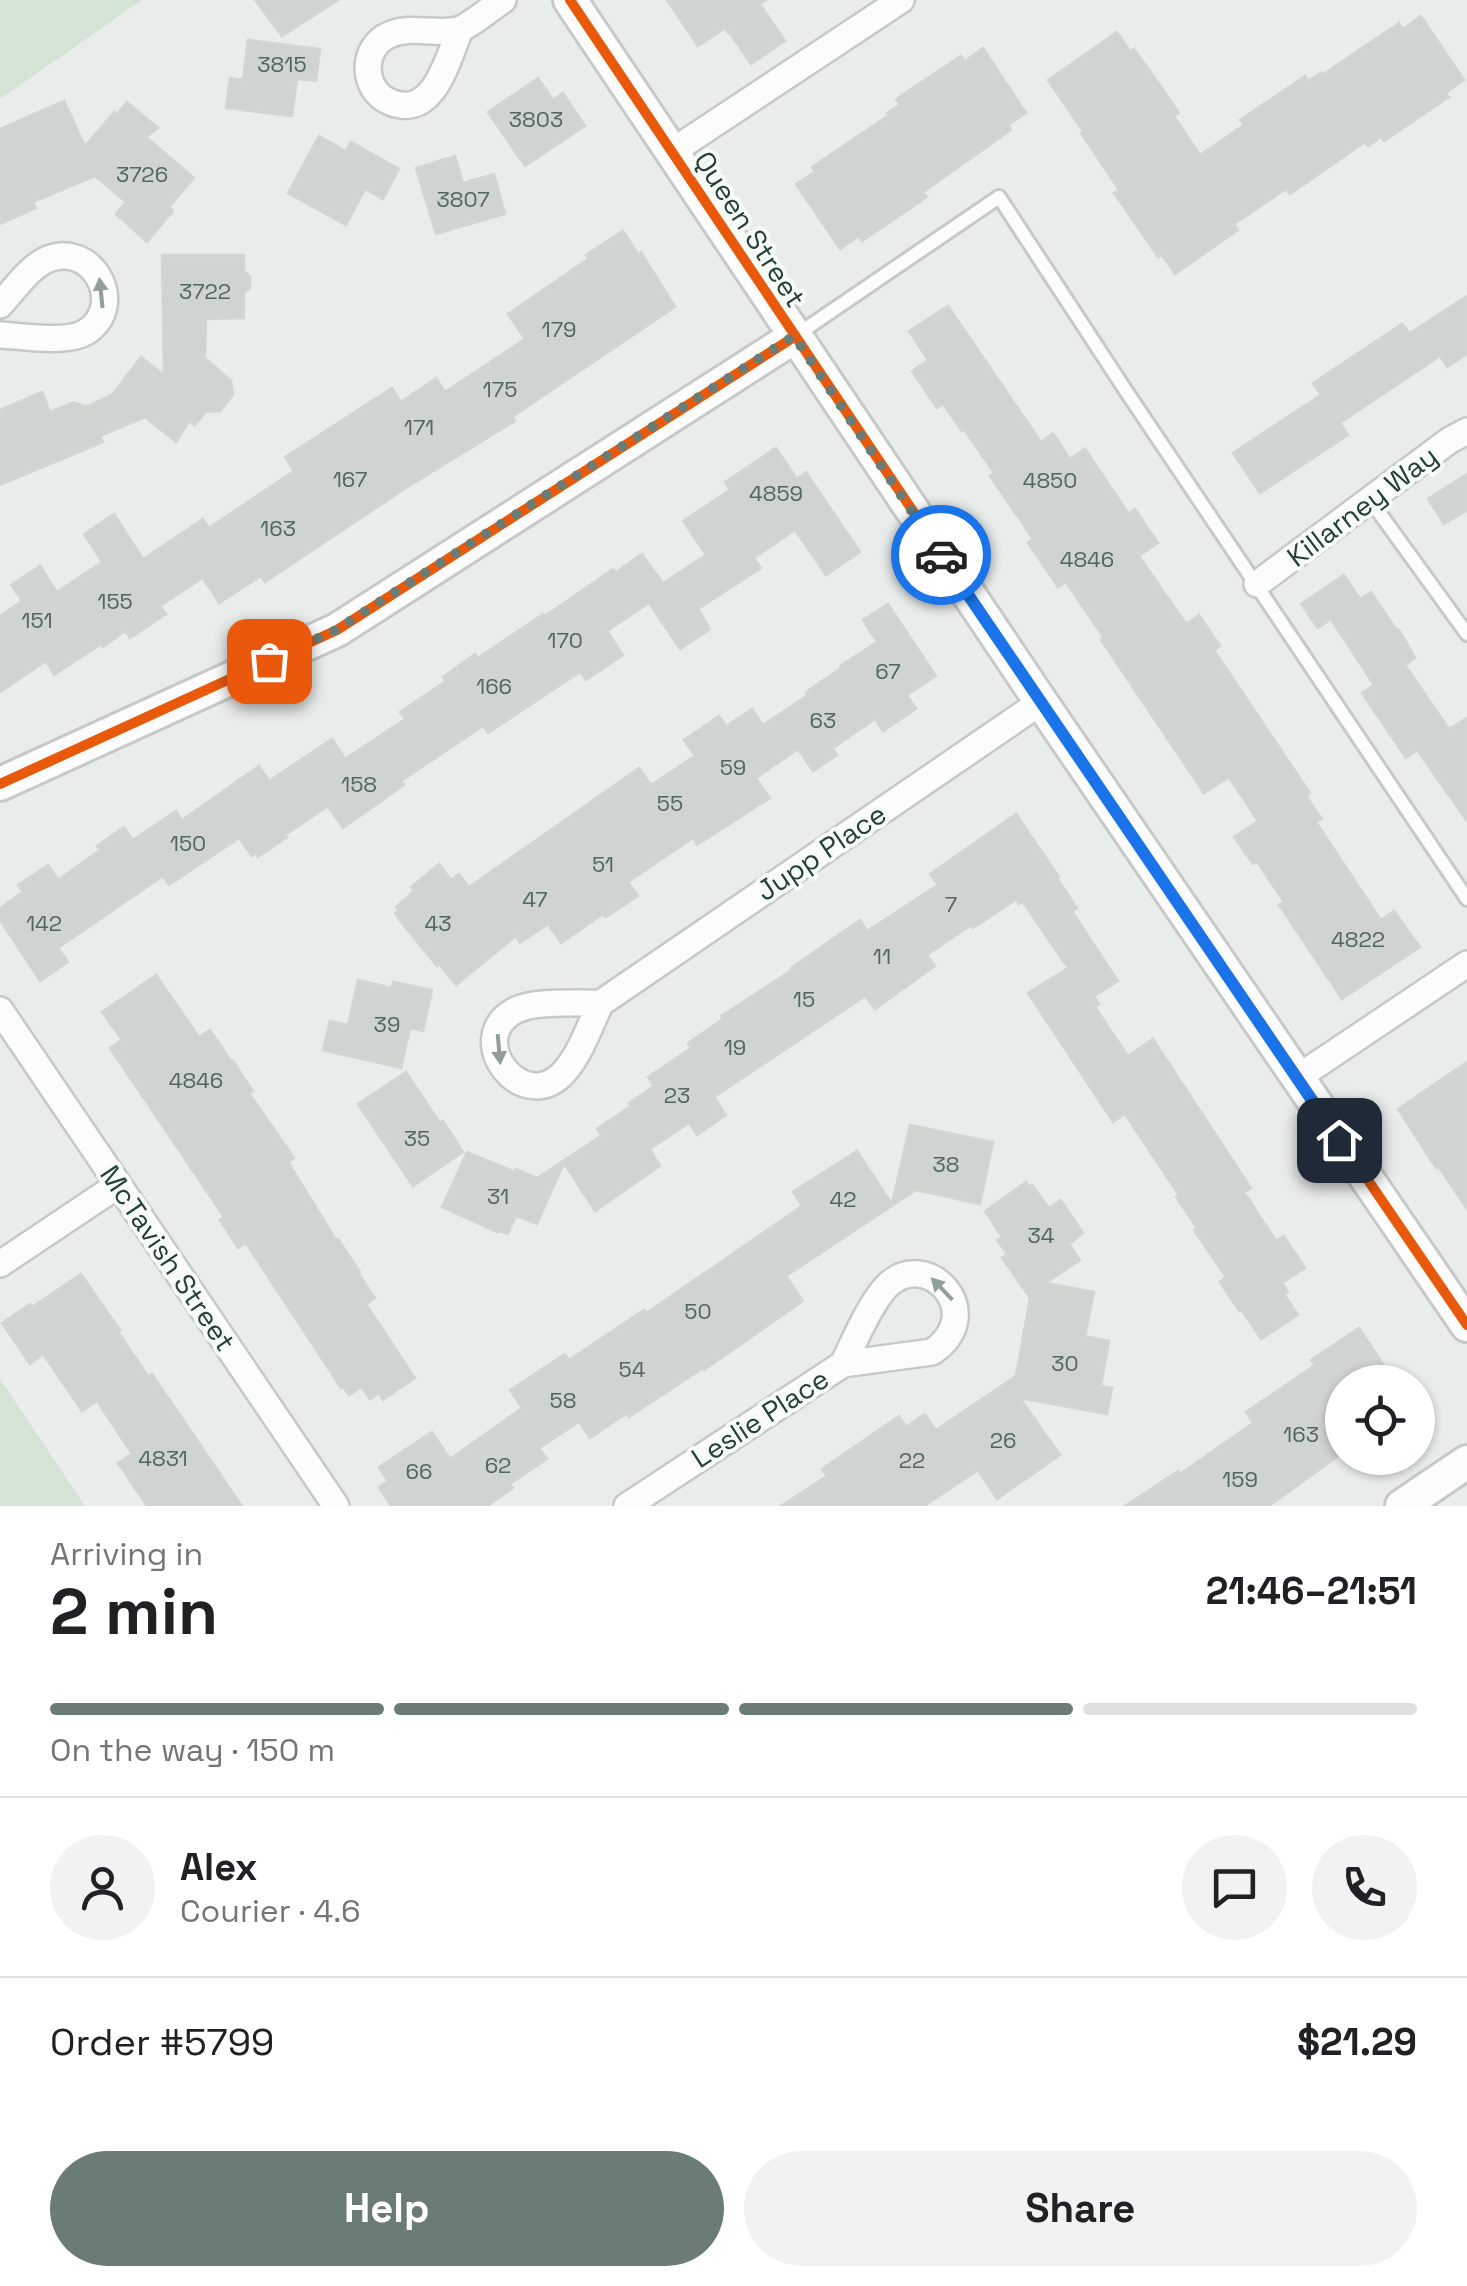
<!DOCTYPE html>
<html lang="en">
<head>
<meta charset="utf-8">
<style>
	body { margin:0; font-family:"Space Grotesk",sans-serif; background:#f2f2f2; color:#202124; height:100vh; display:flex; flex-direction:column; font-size:38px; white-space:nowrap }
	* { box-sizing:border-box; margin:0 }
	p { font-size:32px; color:#757577 }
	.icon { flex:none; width:55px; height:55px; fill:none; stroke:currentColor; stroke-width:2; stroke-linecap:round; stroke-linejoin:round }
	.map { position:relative; height:1506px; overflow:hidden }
	.details { display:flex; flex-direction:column; background:#fff; flex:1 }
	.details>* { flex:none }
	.controls { position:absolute; left:1325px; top:1365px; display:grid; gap:20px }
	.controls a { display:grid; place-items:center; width:110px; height:110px; border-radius:50%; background:#fff; box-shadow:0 2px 8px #0004; font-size:50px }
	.pin { position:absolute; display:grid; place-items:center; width:85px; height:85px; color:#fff; margin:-42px; border-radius:20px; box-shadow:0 5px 15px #0006 }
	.courier { position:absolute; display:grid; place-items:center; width:100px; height:100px; margin:-50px; border:8px solid #1a73e8; border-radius:50%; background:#fff; color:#222; box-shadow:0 2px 12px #0007 }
	.headline em { font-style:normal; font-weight:600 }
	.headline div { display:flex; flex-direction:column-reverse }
	.headline { display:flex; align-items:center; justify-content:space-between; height:170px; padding:0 50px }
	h1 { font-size:65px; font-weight:600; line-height:75px }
	.bar { display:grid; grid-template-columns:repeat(4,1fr); gap:15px 10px; align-content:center; height:120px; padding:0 50px }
	.bar i { height:12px; border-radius:8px; background:#e0e0e0 }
	.bar .selected { background:#6a7c75 }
	.bar p { grid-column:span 4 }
	.line { display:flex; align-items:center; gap:25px; padding:0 50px; border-top:2px solid #e0e0e0 }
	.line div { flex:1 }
	.round { display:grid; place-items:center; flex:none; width:105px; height:105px; border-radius:52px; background:#f2f2f2 }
	.button { display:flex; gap:20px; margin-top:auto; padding:20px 50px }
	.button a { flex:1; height:115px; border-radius:60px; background:#6a7c75; color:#fff; font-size:40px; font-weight:600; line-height:115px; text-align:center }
	.button a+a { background:#f2f2f2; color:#202124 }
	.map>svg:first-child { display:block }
</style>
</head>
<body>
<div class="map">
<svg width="1467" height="1506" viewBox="0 0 1467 1506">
	<rect width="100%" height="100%" fill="#e8ecea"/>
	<g fill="#d3e4d6">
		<path d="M 0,0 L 142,0 L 0,99 Z"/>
		<path d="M 0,1379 L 85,1506 L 0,1506 Z"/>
	</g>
	<g fill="#cfd4d1" stroke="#d1d5d3" stroke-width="2.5">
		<path d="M 255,0 L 338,0 L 282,36 Z"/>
		<path d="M 667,0 L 766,0 L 760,4 L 785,41 L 751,64 L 729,32 L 728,33 L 725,28 L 698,46 Z"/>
		<path d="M 1421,16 L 1464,80 L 1446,93 L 1449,97 L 1384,141 L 1381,137 L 1368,146 L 1365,142 L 1290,194 L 1286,189 L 1234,224 L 1238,230 L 1175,274 L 1162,255 L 1158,257 L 1114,193 L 1119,190 L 1081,133 L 1083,131 L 1048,80 L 1117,32 L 1130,51 L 1134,49 L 1155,78 L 1179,113 L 1174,116 L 1200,155 L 1244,125 L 1240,120 L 1305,76 L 1308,81 L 1321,73 L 1322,75 L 1399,23 L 1403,29 Z"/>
		<path d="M 248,40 L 320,49 L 316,81 L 297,79 L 292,116 L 226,108 L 230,78 L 243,80 Z"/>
		<path d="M 983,48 L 1026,113 L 1008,125 L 1011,130 L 923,192 L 927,197 L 862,241 L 859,236 L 840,249 L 796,184 L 815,172 L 812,167 L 889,115 L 887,113 L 900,105 L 896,99 L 961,56 L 965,61 Z"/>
		<path d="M 538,78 L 553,100 L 563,93 L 585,126 L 525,166 L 488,112 Z"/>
		<path d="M 64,101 L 85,146 L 114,112 L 116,115 L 127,102 L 158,128 L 146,137 L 194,178 L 169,207 L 173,211 L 147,242 L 116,214 L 126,202 L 95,176 L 33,202 L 36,208 L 0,224 L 0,129 Z"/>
		<path d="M 319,136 L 346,151 L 351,142 L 399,169 L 383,199 L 365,189 L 346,225 L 288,193 Z"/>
		<path d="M 455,156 L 463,183 L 494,174 L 505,214 L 436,234 L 416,168 Z"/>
		<path d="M 623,231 L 638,254 L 641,252 L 675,307 L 512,417 L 515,421 L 409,486 L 265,582 L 261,576 L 219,603 L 203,578 L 201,579 L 160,606 L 166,614 L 130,638 L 125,631 L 103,647 L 101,644 L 54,675 L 46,661 L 0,692 L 0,616 L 22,601 L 11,585 L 40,566 L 57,592 L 102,562 L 84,534 L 114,514 L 143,559 L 203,519 L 209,528 L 294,471 L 285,457 L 392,388 L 401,402 L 436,378 L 445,392 L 525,339 L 508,314 L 588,259 L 586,255 Z"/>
		<path d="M 162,255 L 244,255 L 244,271 L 250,276 L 250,288 L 244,293 L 244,318 L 206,319 L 205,358 L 231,381 L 233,395 L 220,411 L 206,412 L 195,425 L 189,421 L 176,442 L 145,417 L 100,436 L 103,442 L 0,485 L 0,410 L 42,392 L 50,412 L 74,402 L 86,407 L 112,395 L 141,357 L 164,375 Z"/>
		<path d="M 1467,296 L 1467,354 L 1447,367 L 1440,356 L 1340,423 L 1348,435 L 1260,493 L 1233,453 L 1321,395 L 1313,383 L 1402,324 L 1410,333 Z"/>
		<path d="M 948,306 L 1041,442 L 1053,433 L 1070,459 L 1085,449 L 1128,513 L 1135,509 L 1158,543 L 1139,556 L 1186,624 L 1199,615 L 1220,646 L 1214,650 L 1310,793 L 1306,796 L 1322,819 L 1316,822 L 1381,920 L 1394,911 L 1420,947 L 1342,999 L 1279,905 L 1284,902 L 1257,862 L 1253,864 L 1234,837 L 1258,821 L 1229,777 L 1204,793 L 1101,640 L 1104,638 L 1066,582 L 1058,587 L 1028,543 L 1033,539 L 990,476 L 994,473 L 964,429 L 962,431 L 943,404 L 937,408 L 912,371 L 928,360 L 909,331 Z"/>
		<path d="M 776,448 L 797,479 L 806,472 L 860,552 L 826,575 L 795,530 L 754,558 L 761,568 L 698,609 L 710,629 L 680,649 L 649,603 L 607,631 L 623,655 L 586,680 L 580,672 L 488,733 L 483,726 L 401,781 L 404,785 L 343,828 L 328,806 L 285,835 L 287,837 L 258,857 L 256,853 L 252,856 L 239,838 L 169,885 L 163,876 L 58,948 L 68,962 L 40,981 L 0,920 L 0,908 L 23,892 L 18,885 L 48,865 L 58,880 L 100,850 L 97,846 L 124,827 L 133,840 L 176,811 L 182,820 L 259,766 L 269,781 L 332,739 L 345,759 L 405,719 L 400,712 L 446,681 L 443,677 L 475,654 L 478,658 L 543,614 L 545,616 L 613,569 L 616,572 L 642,554 L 663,583 L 706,555 L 683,521 L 730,490 L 725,482 Z"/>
		<path d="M 1467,474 L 1467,510 L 1444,524 L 1428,499 Z"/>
		<path d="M 1344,575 L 1360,599 L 1371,592 L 1396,629 L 1399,630 L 1415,658 L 1405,665 L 1449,729 L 1467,718 L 1467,821 L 1417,750 L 1406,758 L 1362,693 L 1374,685 L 1331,619 L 1318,628 L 1301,604 Z"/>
		<path d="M 888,604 L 936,676 L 907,695 L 916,709 L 883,731 L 875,719 L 833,748 L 837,755 L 813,771 L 798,749 L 756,778 L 770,798 L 697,845 L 693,838 L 628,882 L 638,896 L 606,917 L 603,914 L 561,943 L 548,924 L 520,943 L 516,936 L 456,985 L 438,963 L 437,966 L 400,921 L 395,913 L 399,911 L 396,907 L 414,891 L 411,887 L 439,864 L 451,880 L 459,874 L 469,887 L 639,768 L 651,785 L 695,756 L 684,740 L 719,716 L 726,726 L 752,709 L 763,725 L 808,695 L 806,692 L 841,668 L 840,666 L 877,642 L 863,620 Z"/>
		<path d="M 1016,814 L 1059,877 L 1057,878 L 1077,908 L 1072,911 L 1118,981 L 1094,996 L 1099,1004 L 1095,1007 L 1128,1056 L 1153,1039 L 1251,1188 L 1244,1192 L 1276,1241 L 1284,1236 L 1305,1268 L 1282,1283 L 1288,1292 L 1284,1294 L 1298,1315 L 1261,1339 L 1241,1309 L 1239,1311 L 1220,1282 L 1226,1277 L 1194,1230 L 1197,1228 L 1176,1197 L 1179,1195 L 1125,1114 L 1113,1122 L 1028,993 L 1068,968 L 1023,902 L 1019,904 L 1017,899 L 973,928 L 971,925 L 927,955 L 935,966 L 875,1009 L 865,996 L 714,1097 L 726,1115 L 697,1135 L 689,1123 L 650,1149 L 660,1166 L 595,1211 L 564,1163 L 537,1224 L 516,1216 L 508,1234 L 499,1231 L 497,1232 L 442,1207 L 467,1152 L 515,1172 L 516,1169 L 537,1178 L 601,1136 L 597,1129 L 631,1106 L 629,1103 L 654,1086 L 648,1077 L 691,1048 L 688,1043 L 723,1019 L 721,1016 L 792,970 L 791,968 L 860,920 L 867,931 L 938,885 L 930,874 Z"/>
		<path d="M 156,975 L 199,1037 L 210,1030 L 232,1062 L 233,1061 L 253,1091 L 249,1093 L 294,1158 L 288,1162 L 336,1240 L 338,1239 L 360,1272 L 358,1273 L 375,1298 L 366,1304 L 415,1378 L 383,1400 L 379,1393 L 370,1399 L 361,1387 L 349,1395 L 343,1387 L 341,1388 L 246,1243 L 238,1248 L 220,1220 L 224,1217 L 110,1048 L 122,1040 L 102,1012 Z"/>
		<path d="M 358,980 L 392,988 L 393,982 L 432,990 L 423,1031 L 410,1028 L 401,1068 L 323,1050 L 330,1021 L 348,1025 Z"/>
		<path d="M 1467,1062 L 1467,1209 L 1438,1166 L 1436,1168 L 1398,1109 Z"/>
		<path d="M 406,1072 L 440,1123 L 443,1121 L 463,1152 L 413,1186 L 358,1104 Z"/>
		<path d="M 910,1125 L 993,1142 L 980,1204 L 916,1190 L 786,1276 L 803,1301 L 704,1370 L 703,1368 L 629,1417 L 627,1413 L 590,1438 L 579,1422 L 539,1448 L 547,1459 L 510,1484 L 513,1488 L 487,1506 L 391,1506 L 379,1487 L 388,1481 L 379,1467 L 432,1432 L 450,1459 L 522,1408 L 510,1390 L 565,1354 L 569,1360 L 644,1310 L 646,1313 L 715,1266 L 802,1206 L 793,1192 L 857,1151 L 892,1204 Z"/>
		<path d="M 1026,1182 L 1029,1187 L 1032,1185 L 1049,1208 L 1061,1200 L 1083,1233 L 1069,1244 L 1080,1260 L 1046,1283 L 1094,1292 L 1085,1336 L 1109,1341 L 1101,1386 L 1112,1388 L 1107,1414 L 1020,1398 L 1060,1455 L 997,1499 L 978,1470 L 924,1506 L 781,1506 L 827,1476 L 822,1469 L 899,1416 L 906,1427 L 925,1414 L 936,1430 L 1016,1376 L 1030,1298 L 1002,1258 L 1007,1254 L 997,1240 L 1002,1237 L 985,1211 Z"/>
		<path d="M 81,1274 L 120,1330 L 118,1332 L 148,1376 L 152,1374 L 242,1506 L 147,1506 L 118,1463 L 132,1454 L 97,1401 L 82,1411 L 43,1354 L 30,1364 L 2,1323 L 30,1304 L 32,1307 Z"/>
		<path d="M 1359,1328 L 1395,1382 L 1342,1382 L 1342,1453 L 1269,1506 L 1125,1506 L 1178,1471 L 1180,1474 L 1253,1423 L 1246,1412 L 1315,1365 L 1311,1360 Z"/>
	</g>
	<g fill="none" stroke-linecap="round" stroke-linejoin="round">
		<g stroke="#c5c9c7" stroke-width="18">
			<g id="service">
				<path d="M 798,334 L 999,197 L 1126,391 L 1467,899"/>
				<path d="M 1370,500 L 1467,634"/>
			</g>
		</g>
		<g stroke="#c5c9c7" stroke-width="30">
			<g id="minor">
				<path d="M 460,30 C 447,60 434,120 390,102 C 361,90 361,47 389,35 C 410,25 436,35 458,30 C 470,26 491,8 503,0"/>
				<path d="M 673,151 L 901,0"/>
				<path d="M 0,305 C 13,291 27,270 44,261 C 90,237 129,304 86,332 C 66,344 23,336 0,335"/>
				<path d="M 1257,584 L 1450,440 L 1467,431"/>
				<path d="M 601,1003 C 578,1004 536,1000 516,1010 C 461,1038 524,1119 565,1071 C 581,1053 590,1024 601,1003 L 1041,702"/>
				<path d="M 0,1010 L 336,1506"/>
				<path d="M 1297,1078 L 1467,964"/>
				<path d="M 0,1264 L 118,1185"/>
				<path d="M 627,1506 L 843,1364 L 932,1352 C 990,1313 926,1245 886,1287 C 870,1304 854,1342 843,1364"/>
			</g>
		</g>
		<g stroke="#c5c9c7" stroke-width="38">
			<g id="tertiary">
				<path d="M 570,0 L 1041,702 L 1467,1325"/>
				<path d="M 0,784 L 337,630 L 794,337"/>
				<path d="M 1402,1506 L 1467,1462"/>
			</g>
		</g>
		<use href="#service" stroke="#fcfcfc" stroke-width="12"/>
		<use href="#minor" stroke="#fcfcfc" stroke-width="25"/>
		<use href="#tertiary" stroke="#fcfcfc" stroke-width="32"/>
		<g stroke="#f7fbf8" stroke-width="16">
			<g id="cycleway">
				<path d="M 570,0 L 1041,702 L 1467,1325"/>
				<path d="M 0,784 L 337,630 L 794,337"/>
			</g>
		</g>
		<use href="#cycleway" stroke="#e8590c" stroke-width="10"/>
	</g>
	<defs><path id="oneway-solid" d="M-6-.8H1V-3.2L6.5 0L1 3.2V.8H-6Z" transform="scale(2.5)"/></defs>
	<g fill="#919e99">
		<use href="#oneway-solid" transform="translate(101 293) rotate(-96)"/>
		<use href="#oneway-solid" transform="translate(499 1049) rotate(85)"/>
		<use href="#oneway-solid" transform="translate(942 1289) rotate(-134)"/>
	</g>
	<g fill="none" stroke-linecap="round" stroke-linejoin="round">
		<path stroke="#6a7c75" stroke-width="10" stroke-dasharray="0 18" d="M 269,661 L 336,630 L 794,336 L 941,555"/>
		<path stroke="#1a73e8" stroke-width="12" d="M 941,555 L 1339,1140"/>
	</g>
	<g text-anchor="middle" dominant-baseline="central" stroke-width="8" stroke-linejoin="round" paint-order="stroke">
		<g font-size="22" fill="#51665e">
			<text x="282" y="64">3815</text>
			<text x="536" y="119">3803</text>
			<text x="142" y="174">3726</text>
			<text x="463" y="199">3807</text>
			<text x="205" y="291">3722</text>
			<text x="559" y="329">179</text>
			<text x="500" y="389">175</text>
			<text x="419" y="427">171</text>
			<text x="350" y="479">167</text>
			<text x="1050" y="480">4850</text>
			<text x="776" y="493">4859</text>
			<text x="278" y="528">163</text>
			<text x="1087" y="559">4846</text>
			<text x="115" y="601">155</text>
			<text x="37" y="620">151</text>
			<text x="565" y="640">170</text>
			<text x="888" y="671">67</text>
			<text x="494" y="686">166</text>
			<text x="823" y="720">63</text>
			<text x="733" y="767">59</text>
			<text x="359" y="784">158</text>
			<text x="670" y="803">55</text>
			<text x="188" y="843">150</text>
			<text x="603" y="864">51</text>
			<text x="535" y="899">47</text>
			<text x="951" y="904">7</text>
			<text x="44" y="923">142</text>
			<text x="438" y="923">43</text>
			<text x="1358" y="939">4822</text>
			<text x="882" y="956">11</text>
			<text x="804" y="999">15</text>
			<text x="387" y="1024">39</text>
			<text x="735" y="1047">19</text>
			<text x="196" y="1080">4846</text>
			<text x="677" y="1095">23</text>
			<text x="417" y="1138">35</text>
			<text x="946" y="1164">38</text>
			<text x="498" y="1196">31</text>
			<text x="843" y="1199">42</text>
			<text x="1041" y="1235">34</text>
			<text x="698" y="1311">50</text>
			<text x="1065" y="1363">30</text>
			<text x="632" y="1369">54</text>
			<text x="563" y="1400">58</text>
			<text x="1301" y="1434">163</text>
			<text x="1003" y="1440">26</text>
			<text x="163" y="1458">4831</text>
			<text x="912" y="1460">22</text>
			<text x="498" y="1465">62</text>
			<text x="419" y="1471">66</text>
			<text x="1240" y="1479">159</text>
		</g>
		<g font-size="28" fill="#264036" stroke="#f7fbf8">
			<text transform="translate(750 229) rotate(57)">Queen Street</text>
			<text transform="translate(1362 506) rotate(-37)">Killarney Way</text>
			<text transform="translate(821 852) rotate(-34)">Jupp Place</text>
			<text transform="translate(168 1258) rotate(56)">McTavish Street</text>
			<text transform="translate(760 1418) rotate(-33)">Leslie Place</text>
		</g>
	</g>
</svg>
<div class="controls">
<a><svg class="icon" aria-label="locate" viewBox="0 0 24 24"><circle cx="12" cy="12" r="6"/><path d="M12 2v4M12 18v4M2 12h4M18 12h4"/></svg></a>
</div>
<div class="pin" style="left:269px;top:661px;background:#ea580c"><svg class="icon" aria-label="bag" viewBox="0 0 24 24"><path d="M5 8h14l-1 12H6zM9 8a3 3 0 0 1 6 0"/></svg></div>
<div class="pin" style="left:1339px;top:1140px;background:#1f2937"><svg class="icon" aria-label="home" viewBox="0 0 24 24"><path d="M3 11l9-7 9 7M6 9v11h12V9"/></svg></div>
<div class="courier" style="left:941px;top:555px"><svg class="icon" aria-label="car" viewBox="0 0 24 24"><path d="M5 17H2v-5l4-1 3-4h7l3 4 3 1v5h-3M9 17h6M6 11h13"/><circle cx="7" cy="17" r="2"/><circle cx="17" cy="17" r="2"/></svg></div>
</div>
<section class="details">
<div class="headline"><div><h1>2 min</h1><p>Arriving in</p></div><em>21:46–21:51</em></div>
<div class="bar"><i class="selected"></i><i class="selected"></i><i class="selected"></i><i></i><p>On the way · 150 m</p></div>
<div class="line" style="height:180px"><a class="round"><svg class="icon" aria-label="person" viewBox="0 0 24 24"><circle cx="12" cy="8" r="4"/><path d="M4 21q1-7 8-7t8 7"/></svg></a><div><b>Alex</b><p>Courier · 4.6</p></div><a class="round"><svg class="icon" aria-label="chat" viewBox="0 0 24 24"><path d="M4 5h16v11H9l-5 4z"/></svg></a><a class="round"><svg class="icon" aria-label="phone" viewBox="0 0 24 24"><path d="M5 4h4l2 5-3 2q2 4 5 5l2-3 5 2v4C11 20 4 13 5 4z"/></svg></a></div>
<div class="line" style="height:130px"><div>Order #5799</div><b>$21.29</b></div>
<div class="button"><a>Help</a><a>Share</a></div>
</section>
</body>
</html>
